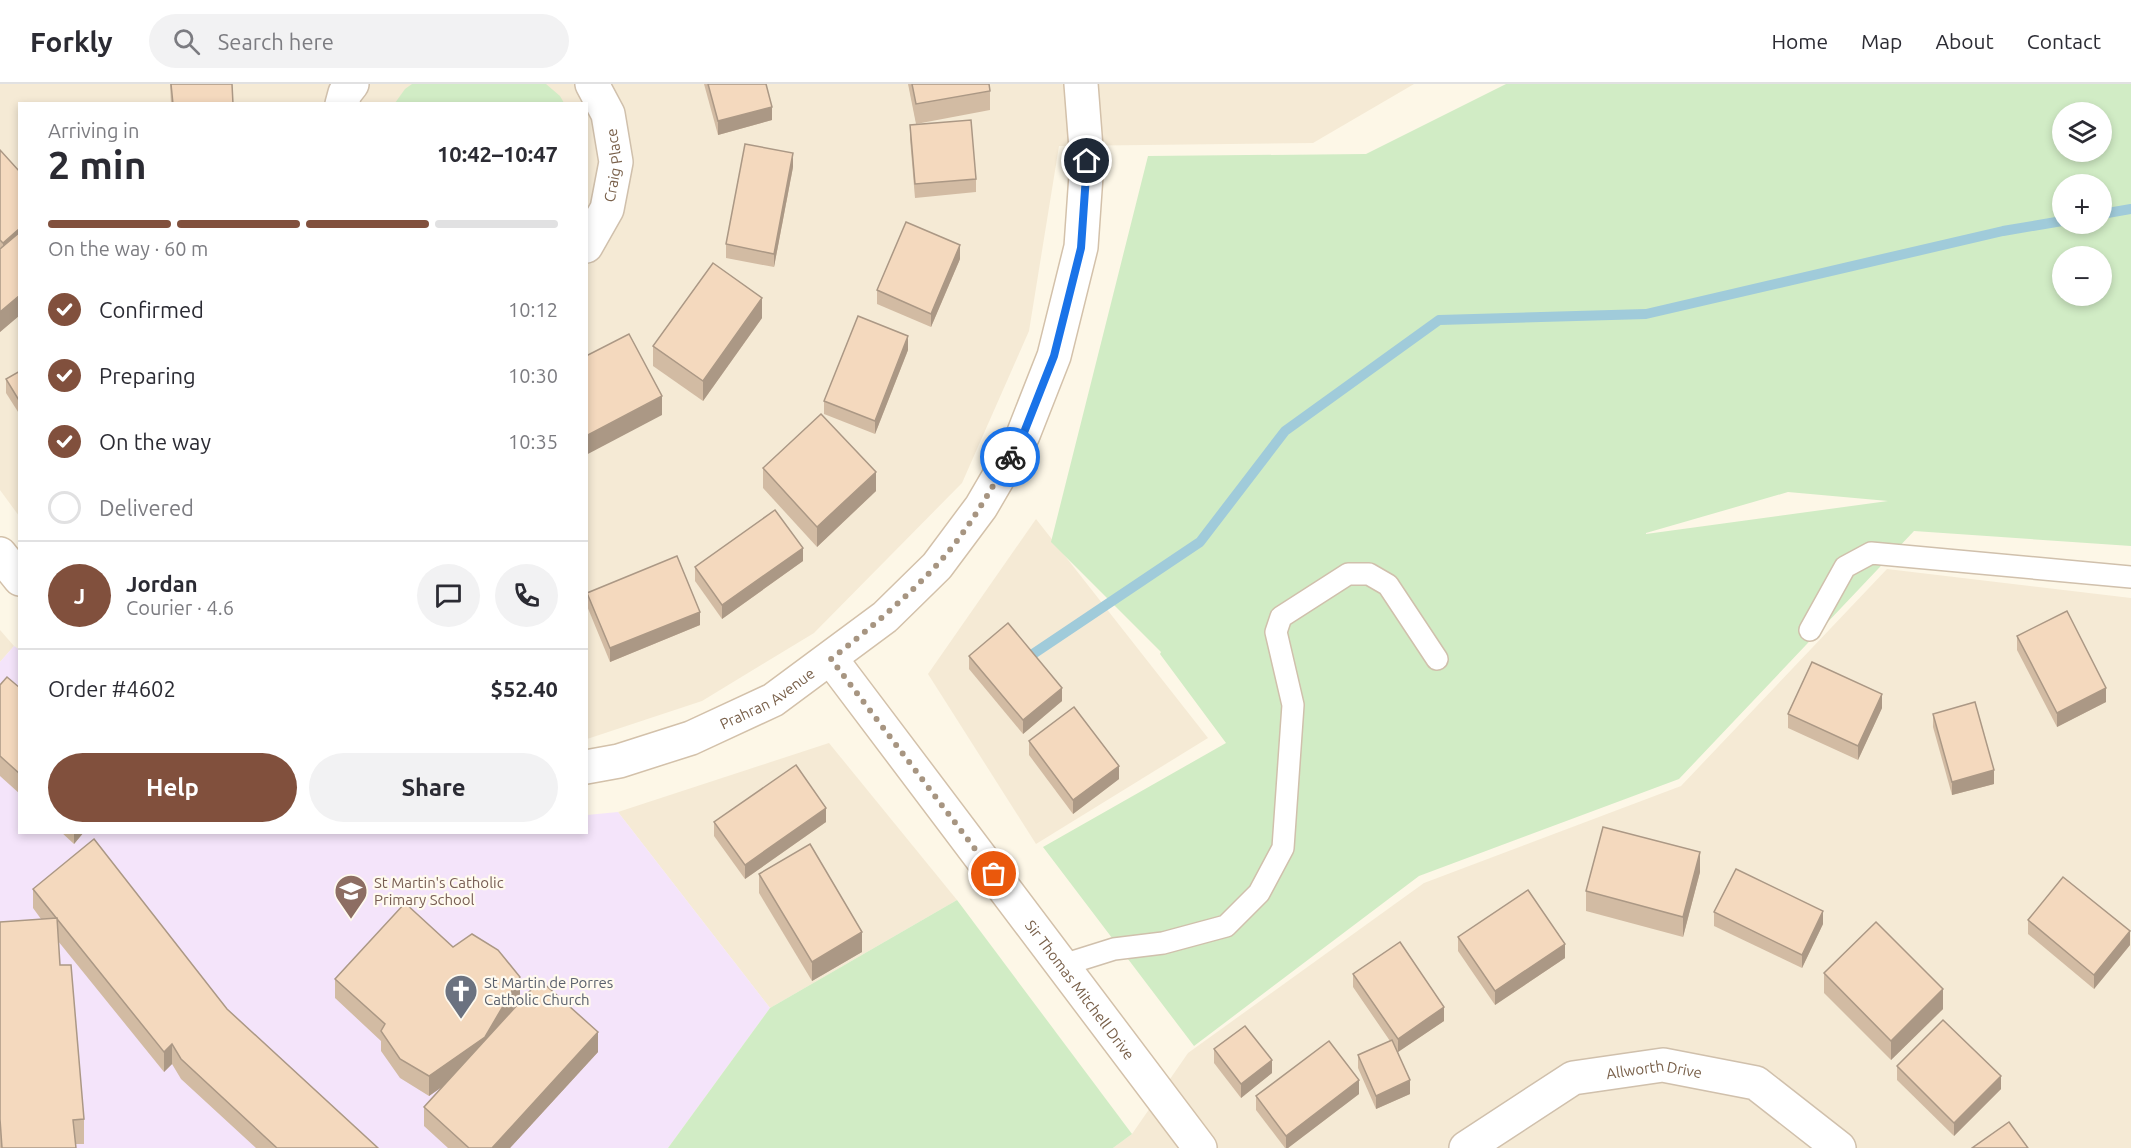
<!DOCTYPE html>
<html lang="en">
<head>
<meta charset="utf-8">
<style>
	body { margin:0; font-family:Ubuntu,sans-serif; background:#f2f2f3; color:#2b2b33; height:100vh; display:flex; flex-direction:column; font-size:22px; white-space:nowrap }
	* { box-sizing:border-box; margin:0 }
	p { font-size:20px; color:#7c7c81 }
	.icon { flex:none; width:33px; height:33px; fill:none; stroke:currentColor; stroke-width:2; stroke-linecap:round; stroke-linejoin:round }
	.map { position:relative; flex:1; overflow:hidden }
	.details { position:absolute; left:18px; top:18px; width:570px; height:732px; display:flex; flex-direction:column; background:#fff; border-radius:0px; box-shadow:0 3px 9px #0003 }
	.details>* { flex:none }
	.fabs { position:absolute; left:2052px; top:18px; display:grid; gap:12px }
	.fabs a { display:grid; place-items:center; width:60px; height:60px; border-radius:50%; background:#fff; box-shadow:0 3px 9px #0003; font-size:30px }
	.pin { position:absolute; display:grid; place-items:center; width:51px; height:51px; color:#fff; margin:-26px; border:3px solid #fff; border-radius:50%; box-shadow:0 2px 6px #0007 }
	.courier { position:absolute; display:grid; place-items:center; width:60px; height:60px; margin:-30px; border:4px solid #1a73e8; border-radius:50%; background:#fff; color:#222; box-shadow:0 2px 8px #0007 }
	.head em { font-style:normal; font-weight:700 }
	.head div { display:flex; flex-direction:column-reverse }
	.head { display:flex; align-items:center; justify-content:space-between; height:102px; padding:0 30px }
	h1 { font-size:39px; font-weight:700; line-height:45px }
	.bar { display:grid; grid-template-columns:repeat(4,1fr); gap:9px 6px; align-content:center; height:72px; padding:0 30px }
	.bar i { height:8px; border-radius:4px; background:#e1e1e2 }
	.bar .on { background:#81503d }
	.bar p { grid-column:span 4 }
	.line { display:flex; align-items:center; gap:15px; padding:0 30px; border-top:2px solid #e1e1e2 }
	.line div { flex:1 }
	.round { display:grid; place-items:center; flex:none; width:63px; height:63px; border-radius:32px; background:#f2f2f3 }
	ol { padding:0 30px; list-style:none }
	li { display:flex; align-items:center; gap:18px; height:66px }
	li p { margin-inline-start:auto }
	li .icon { padding:6px; border-radius:50%; background:#81503d; color:#fff; stroke-width:4 }
	li:last-child { color:#7c7c81 }
	li i { width:33px; height:33px; border:3px solid #e1e1e2; border-radius:50% }
	.button { display:flex; gap:12px; margin-top:auto; padding:12px 30px }
	.button a { flex:1; height:69px; border-radius:36px; background:#81503d; color:#fff; font-size:24px; font-weight:700; line-height:69px; text-align:center }
	.button a+a { background:#f2f2f3; color:#2b2b33 }
	header { display:flex; align-items:center; gap:36px; box-sizing:border-box; height:84px; padding:0 30px; background:#fff; border-bottom:2px solid #e1e1e2 }
	header strong { font-size:28px }
	nav { display:flex; gap:33px; margin-inline-start:auto; font-size:21px }
	.search { width:420px; height:54px; background:#f2f2f3; display:flex; align-items:center; gap:15px; box-sizing:border-box; padding:0 21px; border-radius:33px; color:#7c7c81; font-size:22px }
	.map>svg:first-child { display:block }
</style>
</head>
<body>
<header>
<strong>Forkly</strong>
<div class="search"><svg class="icon" aria-label="search" viewBox="0 0 24 24"><circle cx="10" cy="10" r="6"/><path d="M15 15l6 6"/></svg>Search here</div>
<nav><a>Home</a><a>Map</a><a>About</a><a>Contact</a></nav>
</header>
<div class="map">
<svg width="2131" height="1064" viewBox="0 0 2131 1064">
	<rect width="100%" height="100%" fill="#fdf7e7"/>
	<g fill="#f5ead5">
		<path d="M 0,0 L 1414,0 L 1313,59 L 1059,62 L 1029,247 L 962,399 L 814,549 L 702,617 L 587,655 L 586,20 L 20,20 L 19,432 L 0,406 Z"/>
		<path d="M 1036,435 L 1208,654 L 1036,760 L 928,590 Z"/>
		<path d="M 1887,485 L 2131,514 L 2131,1064 L 1113,1064 L 1132,1050 L 1188,969 L 1424,799 L 1681,702 Z"/>
		<path d="M 0,546 L 14,562 L 0,578 Z"/>
		<path d="M 829,659 L 957,816 L 770,924 L 618,728 Z"/>
	</g>
	<path fill="#f4e4fa" d="M 14,562 L 20,566 L 20,748 L 586,748 L 587,731 L 618,728 L 770,924 L 668,1064 L 0,1064 L 0,578 Z"/>
	<g fill="#d1ecc5" fill-rule="evenodd">
		<path d="M 412,0 L 546,0 L 560,12 L 564,19 L 395,19 L 405,5 Z"/>
		<path d="M 1506,0 L 2131,0 L 2131,462 L 1914,447 L 1679,695 L 1419,792 L 1194,962 L 1043,763 L 1226,659 L 1160,570 L 1161,568 L 1051,458 L 1148,72 L 1366,70 ZM 2062,28 L 2102,28 L 2102,68 L 2062,68 ZM 2062,100 L 2102,100 L 2102,140 L 2062,140 ZM 2062,172 L 2102,172 L 2102,212 L 2062,212 ZM 1788,408 L 1888,417 L 1646,450 L 1646,449 Z"/>
		<path d="M 957,816 L 1132,1050 L 1113,1064 L 668,1064 L 770,924 Z"/>
	</g>
	<g fill="none" stroke-linecap="round" stroke-linejoin="round">
		<g stroke="#a0cbda" stroke-width="10">
			<path d="M 2102,130 L 2131,125"/>
			<path d="M 1033,570 L 1200,458 L 1285,347 L 1439,236 L 1646,230 L 2003,147 L 2062,137"/>
		</g>
		<g stroke="#d0c0ac" stroke-width="24">
			<g id="lane">
				<path d="M 1810,546 L 1845,483 L 1871,469 L 2131,493"/>
				<path d="M 1063,881 L 1114,865 L 1163,859 L 1226,842 L 1259,809 L 1283,764 L 1293,621 L 1276,548 L 1281,533 L 1348,490 L 1369,490 L 1388,501 L 1437,575"/>
			</g>
		</g>
		<g stroke="#d0c0ac" stroke-width="36">
			<g id="street">
				<path d="M 342,20 L 345,9 L 352,0"/>
				<path id="s1" d="M 586,162 L 607,125 L 616,78 L 608,30 L 592,0"/>
				<path id="s2" d="M 1466,1064 L 1573,994 L 1663,981 L 1756,999 L 1839,1064"/>
			</g>
		</g>
		<g stroke="#d3c1aa" stroke-width="36">
			<g id="secondary">
				<path d="M 0,470 L 20,495"/>
				<path id="s3" d="M 831,575 L 1200,1064"/>
				<path id="s4" d="M 586,683 L 619,677 L 691,654 L 773,616 L 885,533 L 937,482 L 981,423 L 1023,351 L 1054,272 L 1081,163 L 1087,77 L 1081,0"/>
			</g>
		</g>
		<use href="#lane" stroke="#fff" stroke-width="21"/>
		<use href="#street" stroke="#fff" stroke-width="33"/>
		<use href="#secondary" stroke="#fff" stroke-width="33"/>
	</g>
	<g fill="#d2bba3">
		<path d="M 170,0 L 232,0 L 233,20 L 171,20 Z"/>
		<path d="M 704,0 L 766,0 L 772,36 L 718,51 Z"/>
		<path d="M 908,0 L 989,0 L 990,7 L 990,26 L 916,40 Z"/>
		<path d="M 910,41 L 976,95 L 976,108 L 915,114 L 910,55 Z"/>
		<path d="M 0,66 L 20,88 L 20,231 L 0,248 Z"/>
		<path d="M 793,83 L 774,183 L 726,174 L 726,160 Z"/>
		<path d="M 960,175 L 931,243 L 877,220 L 877,206 Z"/>
		<path d="M 762,234 L 703,317 L 653,282 L 653,262 Z"/>
		<path d="M 908,266 L 875,350 L 824,330 L 824,317 Z"/>
		<path d="M 20,287 L 20,331 L 6,309 L 6,295 Z"/>
		<path d="M 763,384 L 876,407 L 817,463 L 763,404 Z"/>
		<path d="M 803,477 L 722,535 L 695,497 L 695,483 Z"/>
		<path d="M 587,509 L 700,541 L 610,578 L 587,522 Z"/>
		<path d="M 2017,552 L 2106,618 L 2057,643 L 2017,566 Z"/>
		<path d="M 969,572 L 1062,617 L 1023,650 L 969,585 Z"/>
		<path d="M 0,601 L 20,604 L 20,710 L 0,692 Z"/>
		<path d="M 1882,624 L 1858,676 L 1788,644 L 1788,630 Z"/>
		<path d="M 1933,630 L 1994,700 L 1952,711 L 1933,643 Z"/>
		<path d="M 1029,657 L 1119,695 L 1073,730 L 1029,671 Z"/>
		<path d="M 714,738 L 826,738 L 745,795 L 714,752 Z"/>
		<path d="M 61,748 L 84,748 L 74,760 Z"/>
		<path d="M 1700,788 L 1683,853 L 1586,827 L 1586,807 Z"/>
		<path d="M 759,790 L 862,868 L 812,897 L 759,809 Z"/>
		<path d="M 33,805 L 227,925 L 378,1064 L 256,1064 L 181,995 L 172,980 L 164,988 L 58,857 L 60,881 L 84,1035 L 84,1060 L 75,1060 L 76,1064 L 0,1064 L 0,838 L 41,835 L 33,824 Z"/>
		<path d="M 1714,828 L 1823,840 L 1802,884 L 1714,842 Z"/>
		<path d="M 2028,836 L 2130,861 L 2094,905 L 2028,850 Z"/>
		<path d="M 1458,853 L 1565,874 L 1495,921 L 1458,867 Z"/>
		<path d="M 453,863 L 520,913 L 511,928 L 598,968 L 510,1064 L 448,1064 L 424,1042 L 424,1023 L 443,1002 L 429,1012 L 400,994 L 381,967 L 381,957 L 335,914 L 335,895 Z"/>
		<path d="M 1824,889 L 1943,925 L 1891,976 L 1824,909 Z"/>
		<path d="M 1353,890 L 1444,937 L 1398,968 L 1410,1010 L 1376,1025 L 1358,984 L 1358,971 L 1390,957 L 1353,903 Z"/>
		<path d="M 1214,965 L 1272,989 L 1241,1014 L 1214,979 Z"/>
		<path d="M 1897,982 L 2001,1005 L 1954,1052 L 1897,996 Z"/>
		<path d="M 1359,1010 L 1288,1064 L 1285,1064 L 1256,1026 L 1256,1012 Z"/>
	</g>
	<g fill="#ab9885">
		<path d="M 772,23 L 772,36 L 718,51 L 718,37 Z"/>
		<path d="M 793,69 L 793,83 L 774,183 L 774,170 Z"/>
		<path d="M 20,144 L 20,158 L 3,172 L 3,159 Z"/>
		<path d="M 960,161 L 960,175 L 931,243 L 931,230 Z"/>
		<path d="M 20,211 L 20,231 L 0,248 L 0,228 Z"/>
		<path d="M 762,214 L 762,234 L 703,317 L 703,297 Z"/>
		<path d="M 908,252 L 908,266 L 875,350 L 875,337 Z"/>
		<path d="M 662,312 L 662,331 L 586,371 L 586,352 Z"/>
		<path d="M 876,388 L 876,407 L 817,463 L 817,443 Z"/>
		<path d="M 803,464 L 803,477 L 722,535 L 722,521 Z"/>
		<path d="M 700,528 L 700,541 L 610,578 L 610,564 Z"/>
		<path d="M 1062,604 L 1062,617 L 1023,650 L 1023,636 Z"/>
		<path d="M 2106,604 L 2106,618 L 2057,643 L 2057,629 Z"/>
		<path d="M 1882,610 L 1882,624 L 1858,676 L 1858,662 Z"/>
		<path d="M 1119,682 L 1119,695 L 1073,730 L 1073,716 Z"/>
		<path d="M 1994,686 L 1994,700 L 1952,711 L 1952,698 Z"/>
		<path d="M 826,724 L 826,738 L 745,795 L 745,781 Z"/>
		<path d="M 74,748 L 84,748 L 74,760 Z"/>
		<path d="M 1700,768 L 1700,788 L 1683,853 L 1683,833 Z"/>
		<path d="M 1823,827 L 1823,840 L 1802,884 L 1802,871 Z"/>
		<path d="M 2130,847 L 2130,861 L 2094,905 L 2094,891 Z"/>
		<path d="M 862,848 L 862,868 L 812,897 L 812,878 Z"/>
		<path d="M 1565,860 L 1565,874 L 1495,921 L 1495,907 Z"/>
		<path d="M 520,893 L 520,913 L 485,973 L 429,1012 L 429,992 Z"/>
		<path d="M 1943,905 L 1943,925 L 1891,976 L 1891,957 Z"/>
		<path d="M 1444,923 L 1444,937 L 1398,968 L 1398,955 Z"/>
		<path d="M 598,948 L 598,968 L 510,1064 L 492,1064 Z"/>
		<path d="M 172,960 L 172,980 L 164,988 L 164,968 Z"/>
		<path d="M 1272,976 L 1272,989 L 1241,1014 L 1241,1000 Z"/>
		<path d="M 2001,992 L 2001,1005 L 1954,1052 L 1954,1039 Z"/>
		<path d="M 1359,996 L 1359,1010 L 1288,1064 L 1286,1064 L 1286,1052 Z"/>
		<path d="M 1410,996 L 1410,1010 L 1376,1025 L 1376,1012 Z"/>
	</g>
	<g fill="#f4d9be" stroke="#ab9885" stroke-width="1.5">
		<path d="M 171,0 L 232,0 L 233,20 L 173,20 Z"/>
		<path d="M 708,0 L 766,0 L 772,23 L 718,37 Z"/>
		<path d="M 912,0 L 989,0 L 990,7 L 916,20 Z"/>
		<path d="M 971,36 L 976,95 L 915,100 L 910,41 Z"/>
		<path d="M 745,60 L 793,69 L 774,170 L 726,160 Z"/>
		<path d="M 0,66 L 20,88 L 20,144 L 3,159 L 0,156 Z"/>
		<path d="M 906,138 L 960,161 L 931,230 L 877,206 Z"/>
		<path d="M 20,148 L 20,211 L 0,228 L 0,165 Z"/>
		<path d="M 713,179 L 762,214 L 703,297 L 653,262 Z"/>
		<path d="M 858,232 L 908,252 L 875,337 L 824,317 Z"/>
		<path d="M 629,250 L 662,312 L 586,352 L 586,272 Z"/>
		<path d="M 20,287 L 20,318 L 6,295 Z"/>
		<path d="M 821,330 L 876,388 L 817,443 L 763,384 Z"/>
		<path d="M 775,426 L 803,464 L 722,521 L 695,483 Z"/>
		<path d="M 677,472 L 700,528 L 610,564 L 587,509 Z"/>
		<path d="M 2067,527 L 2106,604 L 2057,629 L 2017,552 Z"/>
		<path d="M 1008,539 L 1062,604 L 1023,636 L 969,572 Z"/>
		<path d="M 1812,578 L 1882,610 L 1858,662 L 1788,630 Z"/>
		<path d="M 7,593 L 20,604 L 20,690 L 0,672 L 0,601 Z"/>
		<path d="M 1975,618 L 1994,686 L 1952,698 L 1933,630 Z"/>
		<path d="M 1074,623 L 1119,682 L 1073,716 L 1029,657 Z"/>
		<path d="M 796,681 L 826,724 L 745,781 L 714,738 Z"/>
		<path d="M 1603,743 L 1700,768 L 1683,833 L 1586,807 Z"/>
		<path d="M 94,755 L 227,925 L 378,1064 L 277,1064 L 181,975 L 172,960 L 164,968 L 33,805 Z"/>
		<path d="M 810,760 L 862,848 L 812,878 L 759,790 Z"/>
		<path d="M 1736,785 L 1823,827 L 1802,871 L 1714,828 Z"/>
		<path d="M 2063,793 L 2130,847 L 2094,891 L 2028,836 Z"/>
		<path d="M 1528,806 L 1565,860 L 1495,907 L 1458,853 Z"/>
		<path d="M 405,819 L 453,863 L 472,850 L 498,866 L 520,893 L 485,953 L 429,992 L 400,975 L 381,947 L 385,940 L 335,895 Z"/>
		<path d="M 57,834 L 60,881 L 71,881 L 84,1035 L 73,1036 L 76,1064 L 2,1064 L 0,1035 L 0,838 Z"/>
		<path d="M 1876,838 L 1943,905 L 1891,957 L 1824,889 Z"/>
		<path d="M 1400,858 L 1444,923 L 1398,955 L 1353,890 Z"/>
		<path d="M 540,896 L 598,948 L 492,1064 L 469,1064 L 424,1023 Z"/>
		<path d="M 1943,936 L 2001,992 L 1954,1039 L 1897,982 Z"/>
		<path d="M 1245,942 L 1272,976 L 1241,1000 L 1214,965 Z"/>
		<path d="M 1392,956 L 1410,996 L 1376,1012 L 1358,971 Z"/>
		<path d="M 1329,957 L 1359,996 L 1286,1052 L 1256,1012 Z"/>
		<path d="M 2009,1038 L 2028,1064 L 1972,1064 Z"/>
	</g>
	<g fill="none" stroke-linecap="round" stroke-linejoin="round">
		<path stroke="#a79581" stroke-width="6" stroke-dasharray="0 10.8" d="M 994,790 L 831,575 C 868,546 903,517 935,483 C 965,451 988,411 1010,373"/>
		<path stroke="#1a73e8" stroke-width="8" d="M 1010,373 L 1023,351 L 1054,272 L 1081,164 L 1087,77"/>
	</g>
	<defs>
		<g id="school-pin" transform="scale(1.725)"><path d="M0 17L-7.5 6A9.5 9.5 0 1 1 7.5 6Z" fill="#8d6e63" stroke="#fffaef"/><path d="M0-5L7-2L0 1L-7-2ZM-4 1L0 2.5L4 1V4Q0 6-4 4Z" fill="#fff"/></g>
		<g id="church-pin" transform="scale(1.725)"><path d="M0 17L-7.5 6A9.5 9.5 0 1 1 7.5 6Z" fill="#6b7280" stroke="#fffaef"/><path d="M-1.2-6h2.4v3.5h3.3v2.4h-3.3V6h-2.4V-.1h-3.3v-2.4h3.3Z" fill="#fff"/></g>
	</defs>
	<g fill-rule="evenodd">
		<use href="#school-pin" x="351" y="807"/>
		<use href="#church-pin" x="461" y="907"/>
	</g>
	<g text-anchor="middle" dominant-baseline="central" stroke-width="4.5" stroke-linejoin="round" paint-order="stroke">
		<g font-size="15" fill="#79604a" stroke="#fffaef">
			<text stroke="none"><textPath href="#s1" startOffset="87">Craig Place</textPath></text>
			<text stroke="none"><textPath href="#s4" startOffset="195">Prahran Avenue</textPath></text>
			<text stroke="none"><textPath href="#s3" startOffset="414">Sir Thomas Mitchell Drive</textPath></text>
			<text stroke="none"><textPath href="#s2" startOffset="210">Allworth Drive</textPath></text>
		</g>
		<g font-size="15" fill="#785e54" stroke="#fffaef" text-anchor="start">
			<text x="374" y="798">St Martin's Catholic<tspan x="374" dy="17">Primary School</tspan></text>
		</g>
		<g font-size="15" fill="#5b616d" stroke="#fffaef" text-anchor="start">
			<text x="484" y="898">St Martin de Porres<tspan x="484" dy="17">Catholic Church</tspan></text>
		</g>
	</g>
</svg>
<div class="fabs">
<a><svg class="icon" aria-label="layers" viewBox="0 0 24 24"><path d="M12 4l9 5-9 5-9-5zM3 14l9 5 9-5"/></svg></a>
<a>+</a>
<a>−</a>
</div>
<div class="pin" style="left:994px;top:790px;background:#ea580c"><svg class="icon" aria-label="bag" viewBox="0 0 24 24"><path d="M5 8h14l-1 12H6zM9 8a3 3 0 0 1 6 0"/></svg></div>
<div class="pin" style="left:1087px;top:77px;background:#1f2937"><svg class="icon" aria-label="home" viewBox="0 0 24 24"><path d="M3 11l9-7 9 7M6 9v11h12V9"/></svg></div>
<div class="courier" style="left:1010px;top:373px"><svg class="icon" aria-label="bike" viewBox="0 0 24 24"><circle cx="6" cy="16" r="4"/><circle cx="18" cy="16" r="4"/><path d="M6 16l4-8h5l3 8M10 8l3 8H6M13 5h3"/></svg></div>
<section class="details">
<div class="head"><div><h1>2 min</h1><p>Arriving in</p></div><em>10:42–10:47</em></div>
<div class="bar"><i class="on"></i><i class="on"></i><i class="on"></i><i></i><p>On the way · 60 m</p></div>
<ol>
<li><svg class="icon" aria-label="check" viewBox="0 0 24 24"><path d="M5 12l5 5 9-10"/></svg>Confirmed<p>10:12</p></li>
<li><svg class="icon" aria-label="check" viewBox="0 0 24 24"><path d="M5 12l5 5 9-10"/></svg>Preparing<p>10:30</p></li>
<li><svg class="icon" aria-label="check" viewBox="0 0 24 24"><path d="M5 12l5 5 9-10"/></svg>On the way<p>10:35</p></li>
<li><i></i>Delivered</li>
</ol>
<div class="line" style="height:108px"><b class="round" style="background:#81503d;color:#fff">J</b><div><b>Jordan</b><p>Courier · 4.6</p></div><a class="round"><svg class="icon" aria-label="chat" viewBox="0 0 24 24"><path d="M4 5h16v11H9l-5 4z"/></svg></a><a class="round"><svg class="icon" aria-label="phone" viewBox="0 0 24 24"><path d="M5 4h4l2 5-3 2q2 4 5 5l2-3 5 2v4C11 20 4 13 5 4z"/></svg></a></div>
<div class="line" style="height:78px"><div>Order #4602</div><b>$52.40</b></div>
<div class="button"><a>Help</a><a>Share</a></div>
</section>
</div>
</body>
</html>
